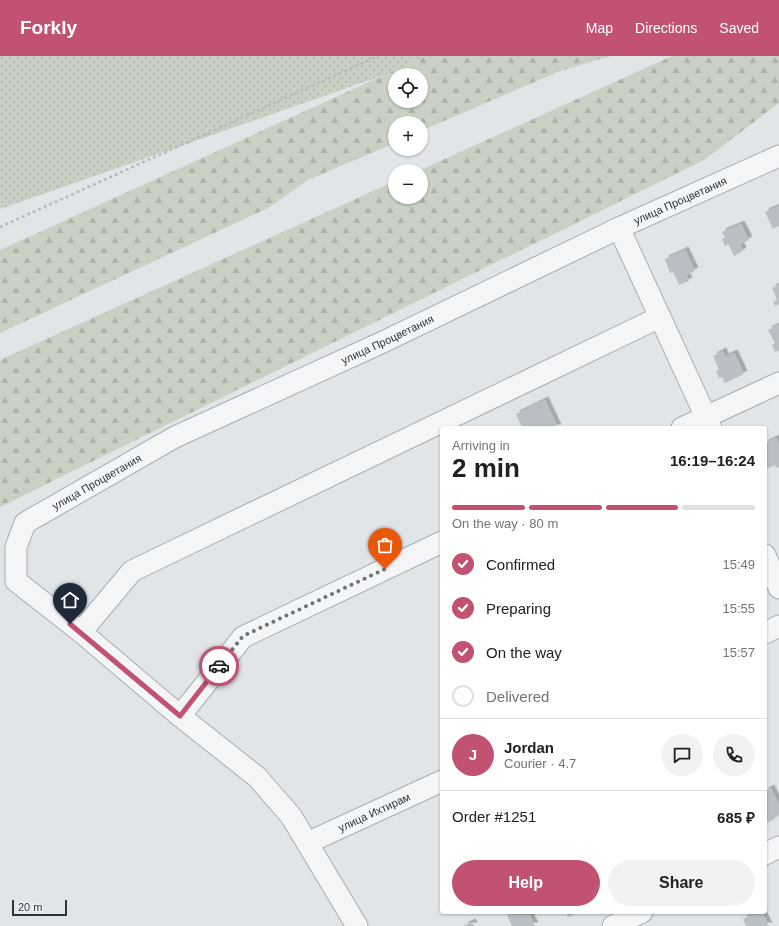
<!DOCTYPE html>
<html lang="en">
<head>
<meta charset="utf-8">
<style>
	body { margin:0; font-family:Helvetica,sans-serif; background:#f2f2f2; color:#202124; height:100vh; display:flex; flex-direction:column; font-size:15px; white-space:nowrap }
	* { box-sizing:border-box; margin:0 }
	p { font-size:13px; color:#757577 }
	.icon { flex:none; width:22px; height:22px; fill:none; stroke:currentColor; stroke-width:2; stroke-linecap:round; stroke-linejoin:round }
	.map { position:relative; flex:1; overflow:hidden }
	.sheet { position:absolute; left:440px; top:370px; width:327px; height:488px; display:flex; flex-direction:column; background:#fff; border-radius:4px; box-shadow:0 1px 3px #0004 }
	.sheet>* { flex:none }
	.tools { position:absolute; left:388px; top:12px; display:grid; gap:8px }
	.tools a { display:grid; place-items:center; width:40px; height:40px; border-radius:50%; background:#fff; box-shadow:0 1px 3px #0004; font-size:20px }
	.scale { position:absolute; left:12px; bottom:10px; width:55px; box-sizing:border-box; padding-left:4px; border:2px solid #2b353e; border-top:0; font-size:11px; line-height:14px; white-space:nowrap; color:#2b353e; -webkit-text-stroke:3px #f0f3f6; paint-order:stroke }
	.pin { position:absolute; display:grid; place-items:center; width:34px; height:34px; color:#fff; margin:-41px -17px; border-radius:50% 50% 50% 0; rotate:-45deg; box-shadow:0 0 4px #0007 }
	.pin .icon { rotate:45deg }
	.courier { position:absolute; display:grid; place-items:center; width:40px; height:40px; margin:-20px; border:3px solid #c15272; border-radius:50%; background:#fff; color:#222; box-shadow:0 1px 5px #0007 }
	.head em { font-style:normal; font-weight:600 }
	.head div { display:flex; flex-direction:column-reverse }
	.head { display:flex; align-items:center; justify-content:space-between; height:68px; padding:0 12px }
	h1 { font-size:26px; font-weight:600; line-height:30px }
	.bar { display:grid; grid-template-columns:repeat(4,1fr); gap:6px 4px; align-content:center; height:48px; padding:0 12px }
	.bar i { height:5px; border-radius:3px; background:#e0e0e0 }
	.bar .on { background:#c15272 }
	.bar p { grid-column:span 4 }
	.line { display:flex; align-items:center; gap:10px; padding:0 12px; border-top:1px solid #e0e0e0 }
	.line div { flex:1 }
	.round { display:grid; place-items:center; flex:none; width:42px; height:42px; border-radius:21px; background:#f2f2f2 }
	ol { padding:0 12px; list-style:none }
	li { display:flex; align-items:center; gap:12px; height:44px }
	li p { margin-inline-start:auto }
	li .icon { padding:4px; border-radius:50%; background:#c15272; color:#fff; stroke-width:4 }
	li:last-child { color:#757577 }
	li i { width:22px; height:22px; border:2px solid #e0e0e0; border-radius:50% }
	.action { display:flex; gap:8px; margin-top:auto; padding:8px 12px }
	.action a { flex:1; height:46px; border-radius:24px; background:#c15272; color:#fff; font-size:16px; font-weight:600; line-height:46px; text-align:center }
	.action a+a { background:#f2f2f2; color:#202124 }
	header { display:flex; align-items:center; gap:24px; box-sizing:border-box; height:56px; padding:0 20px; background:#c15272; color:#fff }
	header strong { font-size:19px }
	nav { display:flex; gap:22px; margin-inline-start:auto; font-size:14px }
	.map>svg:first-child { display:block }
</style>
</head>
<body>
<header>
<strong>Forkly</strong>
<nav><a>Map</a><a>Directions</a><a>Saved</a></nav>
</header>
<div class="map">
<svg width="779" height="870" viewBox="0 0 779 870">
	<defs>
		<pattern id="grass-dots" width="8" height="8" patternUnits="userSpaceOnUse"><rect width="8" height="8" fill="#c8d1c3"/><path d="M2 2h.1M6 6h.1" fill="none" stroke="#acb4a9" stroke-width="1.8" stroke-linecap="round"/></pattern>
		<pattern id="forest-firs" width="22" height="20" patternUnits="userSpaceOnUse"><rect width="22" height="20" fill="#c8d1c3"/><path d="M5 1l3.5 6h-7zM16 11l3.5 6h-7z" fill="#acb4a9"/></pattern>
		<filter id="shadow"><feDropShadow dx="3.5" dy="-3.5" stdDeviation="0" flood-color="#0004"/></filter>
	</defs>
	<rect width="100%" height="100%" fill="#e1e5e8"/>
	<path fill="url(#grass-dots)" d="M 0,0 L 439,0 L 0,153 Z"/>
	<g fill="url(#forest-firs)" fill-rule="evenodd">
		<path d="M 426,0 L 611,0 L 560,15 L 421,75 L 421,67 L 395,67 L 395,87 L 308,124 L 268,152 L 0,277 L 0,194 ZM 395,19 L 421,19 L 421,45 L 395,45 Z"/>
		<path d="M 672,0 L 779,0 L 779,47 L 704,104 L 0,451 L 0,304 L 395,125 L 395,141 L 421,141 L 421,115 L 418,115 Z"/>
	</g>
	<g fill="#b9bfc4" filter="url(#shadow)">
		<path d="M 779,150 L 779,170 L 773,173 L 765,156 Z"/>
		<path d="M 741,168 L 749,184 L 740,188 L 743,195 L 734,200 L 728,188 L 725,190 L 722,183 L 725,182 L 722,176 Z"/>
		<path d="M 685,194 L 695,215 L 686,219 L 689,225 L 679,229 L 673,216 L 670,217 L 665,203 Z"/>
		<path d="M 779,229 L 779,248 L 775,250 L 773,246 L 777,244 L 772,232 Z"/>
		<path d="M 778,269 L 779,271 L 779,297 L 778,294 L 775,296 L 772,289 L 775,287 L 768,274 Z"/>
		<path d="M 723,295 L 725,301 L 734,297 L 744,318 L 725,327 L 722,321 L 719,322 L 716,315 L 719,314 L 713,300 Z"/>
		<path d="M 545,344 L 558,372 L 522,372 L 516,358 Z"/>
		<path d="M 776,382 L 779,389 L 779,411 L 776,412 L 775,409 L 765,414 L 765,387 Z"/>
		<path d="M 771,732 L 779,749 L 779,758 L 774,761 L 775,763 L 765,768 L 765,735 Z"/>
		<path d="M 509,856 L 517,856 L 519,859 L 524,856 L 528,856 L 535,870 L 512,870 L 506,857 Z"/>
		<path d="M 566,856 L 580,856 L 568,861 Z"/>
		<path d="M 750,856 L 762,856 L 769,870 L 746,870 L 743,863 L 752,859 Z"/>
		<path d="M 472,866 L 474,870 L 463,870 Z"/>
	</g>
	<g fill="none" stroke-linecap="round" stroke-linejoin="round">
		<g stroke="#a7adb2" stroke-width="23">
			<g id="minor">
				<path d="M 619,172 L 711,372"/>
				<path d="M 682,372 L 779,327"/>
				<path d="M 765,499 L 779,532"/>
				<path d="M 81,576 L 132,515 L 660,261"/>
				<path d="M 765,577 L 779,570"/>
				<path d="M 180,660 L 243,581 L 442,486"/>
				<path id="s1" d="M 307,787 L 442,725"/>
				<path d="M 765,798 L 779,791"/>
				<path id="s2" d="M 357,870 L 291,760 L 257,721 L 180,660 L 81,576 L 16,525 L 16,491 L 25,467 L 175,381 L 383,286 L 619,172 L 779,100"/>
				<path d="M 613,870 L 642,856"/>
			</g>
		</g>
		<path stroke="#b7bbc0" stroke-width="2.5" stroke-dasharray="3 3" stroke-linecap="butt" d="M 0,171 L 378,0"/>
		<use href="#minor" stroke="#f3f5f7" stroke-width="21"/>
	</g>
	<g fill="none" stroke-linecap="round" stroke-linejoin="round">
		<path stroke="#6b737a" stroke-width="4" stroke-dasharray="0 7.2" d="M 219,610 L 243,580 L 385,513"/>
		<path stroke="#c15272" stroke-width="5" d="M 70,568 L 180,660 L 219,610"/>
	</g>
	<g text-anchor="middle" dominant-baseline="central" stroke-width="3.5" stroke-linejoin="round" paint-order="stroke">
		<g font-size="11" fill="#2b353e" stroke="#f0f3f6">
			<text stroke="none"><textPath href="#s2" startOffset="1281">улица Процветания</textPath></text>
			<text stroke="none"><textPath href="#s2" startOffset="957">улица Процветания</textPath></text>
			<text stroke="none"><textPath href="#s2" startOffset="633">улица Процветания</textPath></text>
			<text stroke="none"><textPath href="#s1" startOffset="74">улица Ихтирам</textPath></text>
		</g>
	</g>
</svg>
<div class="tools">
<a><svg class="icon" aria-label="locate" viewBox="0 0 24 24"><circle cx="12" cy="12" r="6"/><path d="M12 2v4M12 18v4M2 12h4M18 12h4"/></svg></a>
<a>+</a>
<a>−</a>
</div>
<div class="scale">20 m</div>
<div class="pin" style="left:385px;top:513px;background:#ea580c"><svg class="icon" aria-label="bag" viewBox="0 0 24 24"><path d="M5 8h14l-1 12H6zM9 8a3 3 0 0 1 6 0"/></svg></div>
<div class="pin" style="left:70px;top:568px;background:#1f2937"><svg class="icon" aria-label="home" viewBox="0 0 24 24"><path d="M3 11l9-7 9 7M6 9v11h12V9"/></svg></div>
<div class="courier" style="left:219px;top:610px"><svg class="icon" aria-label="car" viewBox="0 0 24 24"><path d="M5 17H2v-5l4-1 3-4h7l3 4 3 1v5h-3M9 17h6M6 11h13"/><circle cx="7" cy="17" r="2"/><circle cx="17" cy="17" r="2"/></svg></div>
<section class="sheet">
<div class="head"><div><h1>2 min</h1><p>Arriving in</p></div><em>16:19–16:24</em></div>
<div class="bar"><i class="on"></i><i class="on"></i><i class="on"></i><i></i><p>On the way · 80 m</p></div>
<ol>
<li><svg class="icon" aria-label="check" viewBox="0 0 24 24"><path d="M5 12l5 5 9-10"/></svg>Confirmed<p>15:49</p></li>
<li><svg class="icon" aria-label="check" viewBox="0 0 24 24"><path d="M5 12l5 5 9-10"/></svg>Preparing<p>15:55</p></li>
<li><svg class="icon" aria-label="check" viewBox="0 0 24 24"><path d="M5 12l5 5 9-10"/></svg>On the way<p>15:57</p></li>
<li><i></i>Delivered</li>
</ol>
<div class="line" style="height:72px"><b class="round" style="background:#c15272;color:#fff">J</b><div><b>Jordan</b><p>Courier · 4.7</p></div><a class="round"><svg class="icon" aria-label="chat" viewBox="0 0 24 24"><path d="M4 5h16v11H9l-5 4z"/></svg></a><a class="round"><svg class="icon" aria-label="phone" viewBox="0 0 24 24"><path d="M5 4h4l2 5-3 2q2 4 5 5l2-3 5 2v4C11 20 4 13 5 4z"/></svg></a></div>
<div class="line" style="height:52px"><div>Order #1251</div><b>685 ₽</b></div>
<div class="action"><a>Help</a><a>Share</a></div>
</section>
</div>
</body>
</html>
